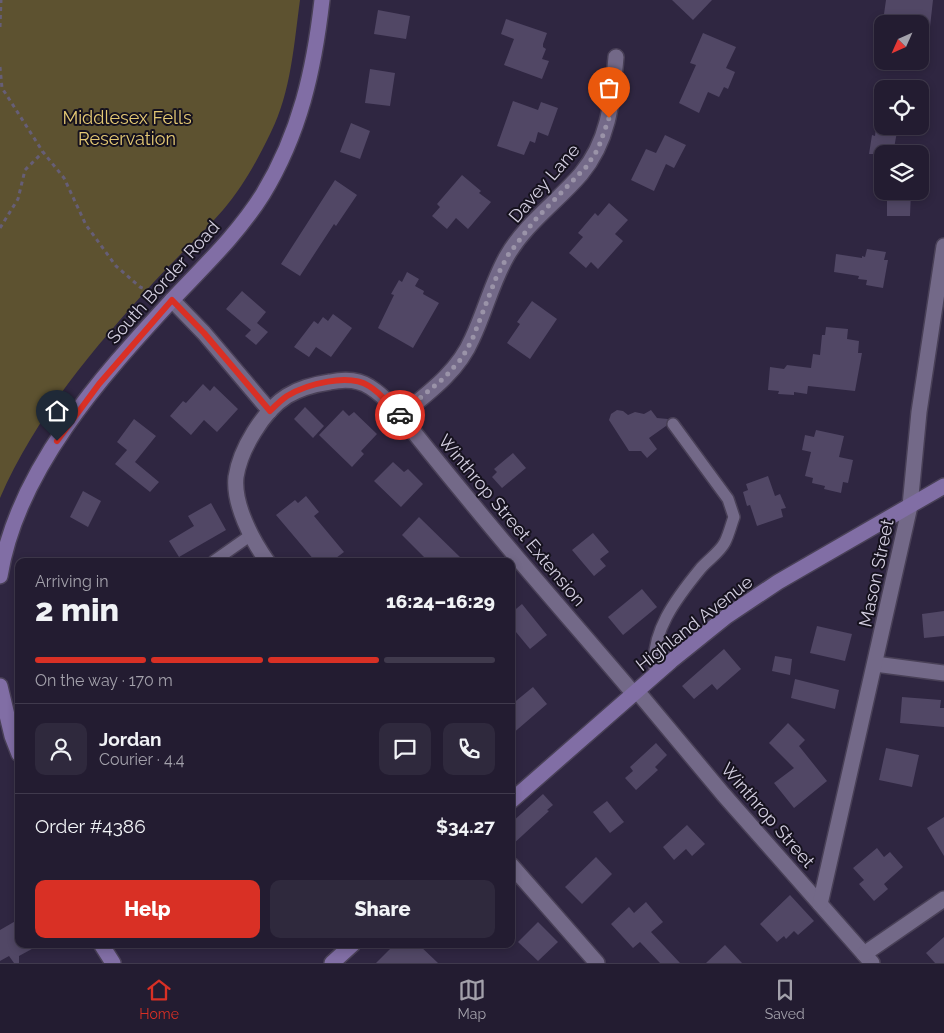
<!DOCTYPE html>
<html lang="en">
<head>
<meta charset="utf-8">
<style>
	body { margin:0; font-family:Raleway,sans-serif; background:#2f293d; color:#f1f3f6; height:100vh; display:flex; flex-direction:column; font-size:19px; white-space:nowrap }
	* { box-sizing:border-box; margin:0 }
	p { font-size:16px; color:#a3a1ab }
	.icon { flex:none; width:28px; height:28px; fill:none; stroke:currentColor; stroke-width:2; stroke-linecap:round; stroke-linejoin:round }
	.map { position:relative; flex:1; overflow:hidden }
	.details { position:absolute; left:15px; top:558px; width:500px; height:390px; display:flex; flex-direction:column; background:#231c31; border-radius:10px; box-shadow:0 2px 8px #0003,0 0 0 1px #403a4d }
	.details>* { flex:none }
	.needle { width:32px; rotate:225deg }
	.tools { position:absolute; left:874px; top:15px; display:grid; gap:10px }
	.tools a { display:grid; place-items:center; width:55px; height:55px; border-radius:10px; background:#231c31; box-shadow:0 2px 8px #0003,0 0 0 1px #403a4d; font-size:25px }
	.pin { position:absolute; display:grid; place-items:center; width:42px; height:42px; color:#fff; margin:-51px -21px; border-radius:50% 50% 50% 0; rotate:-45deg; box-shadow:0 0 5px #0007 }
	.pin .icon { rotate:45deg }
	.courier { position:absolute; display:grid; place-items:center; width:50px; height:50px; margin:-25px; border:4px solid #d93025; border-radius:50%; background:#fff; color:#222; box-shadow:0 1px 6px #0007 }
	.overview em { font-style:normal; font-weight:800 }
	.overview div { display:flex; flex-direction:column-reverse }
	.overview { display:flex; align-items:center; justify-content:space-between; height:85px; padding:0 20px }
	h1 { font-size:32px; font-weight:800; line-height:38px }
	.bar { display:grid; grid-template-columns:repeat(4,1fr); gap:8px 5px; align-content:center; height:60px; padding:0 20px }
	.bar i { height:6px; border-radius:4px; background:#403a4d }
	.bar .on { background:#d93025 }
	.bar p { grid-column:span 4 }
	.line { display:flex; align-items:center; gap:12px; padding:0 20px; border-top:1px solid #403a4d }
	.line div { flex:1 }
	.round { display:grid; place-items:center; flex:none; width:52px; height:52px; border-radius:10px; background:#2f293d }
	.action { display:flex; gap:10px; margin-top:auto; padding:10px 20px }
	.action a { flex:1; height:58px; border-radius:10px; background:#d93025; color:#fff; font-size:20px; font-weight:800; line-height:58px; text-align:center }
	.action a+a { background:#2f293d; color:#f1f3f6 }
	.dock { display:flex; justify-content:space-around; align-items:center; height:70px; border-top:1px solid #403a4d; background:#231c31; font-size:14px; color:#a3a1ab }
	.dock a { display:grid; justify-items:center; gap:2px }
	.dock .on { color:#d93025 }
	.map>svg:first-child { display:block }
</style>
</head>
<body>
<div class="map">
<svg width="944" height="963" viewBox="0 0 944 963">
	<rect width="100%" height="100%" fill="#2f2641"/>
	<path fill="#5d5230" d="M 0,0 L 300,0 C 294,44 291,92 271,132 C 258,159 243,187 223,210 C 201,235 176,258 153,283 C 94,348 35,417 0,498 Z"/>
	<g fill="#514765">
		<path d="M 672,0 L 712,0 L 693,20 Z"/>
		<path d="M 886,0 L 933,0 L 930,27 L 920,26 L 920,24 L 883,21 Z"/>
		<path d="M 378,10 L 410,16 L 406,39 L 374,34 Z"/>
		<path d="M 506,19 L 547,33 L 543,44 L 543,47 L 546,49 L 542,59 L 549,61 L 542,79 L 504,65 L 514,39 L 501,34 Z"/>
		<path d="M 703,33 L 736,47 L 726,68 L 735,72 L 728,89 L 724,87 L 719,97 L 708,92 L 699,113 L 679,103 L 696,65 L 690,63 Z"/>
		<path d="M 370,69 L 395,73 L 390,106 L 365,103 Z"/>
		<path d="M 513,101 L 538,110 L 541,102 L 558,108 L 548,136 L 538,132 L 535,143 L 530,141 L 524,155 L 497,146 Z"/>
		<path d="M 351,123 L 370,131 L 360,159 L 340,152 Z"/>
		<path d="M 876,126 L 898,126 L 893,154 L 869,154 L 872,135 L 875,136 Z"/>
		<path d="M 665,135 L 686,145 L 674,168 L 666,164 L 654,191 L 631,180 L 646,149 L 656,153 Z"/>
		<path d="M 462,175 L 481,191 L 479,193 L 491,202 L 468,229 L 456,218 L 447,229 L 432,216 L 440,207 L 437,204 Z"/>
		<path d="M 335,180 L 357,195 L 336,226 L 334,224 L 300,276 L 281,264 Z"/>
		<path d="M 887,191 L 911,191 L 910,216 L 887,216 Z"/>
		<path d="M 609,203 L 628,220 L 615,234 L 623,241 L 598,269 L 591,262 L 586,268 L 569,253 L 583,237 L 578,233 L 595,213 L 598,216 Z"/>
		<path d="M 867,249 L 886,252 L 884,260 L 888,260 L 883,288 L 866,285 L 867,280 L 858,279 L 859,276 L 834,272 L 836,254 L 862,258 L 862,256 L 865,257 Z"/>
		<path d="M 407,272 L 419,279 L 415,286 L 424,291 L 423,294 L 439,303 L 413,348 L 378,328 L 394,295 L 391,294 L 399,280 L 402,282 Z"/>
		<path d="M 242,291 L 266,312 L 257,323 L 268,332 L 256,345 L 245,336 L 251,330 L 226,309 Z"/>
		<path d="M 532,301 L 557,319 L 530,359 L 507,343 L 520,324 L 517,322 Z"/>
		<path d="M 333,314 L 352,328 L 331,357 L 316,347 L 309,357 L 294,347 L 314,321 L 318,324 L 323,317 L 328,321 Z"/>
		<path d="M 826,327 L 848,329 L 847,339 L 859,341 L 858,353 L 862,353 L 855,391 L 808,386 L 807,394 L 794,392 L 794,395 L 778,394 L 779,391 L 768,390 L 770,367 L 784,369 L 787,365 L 811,368 L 813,354 L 820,355 L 822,335 L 825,335 Z"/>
		<path d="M 203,384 L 210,391 L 214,386 L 238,409 L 217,432 L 204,420 L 191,435 L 170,416 L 183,401 L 186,403 Z"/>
		<path d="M 305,407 L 324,426 L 313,438 L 294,419 Z"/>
		<path d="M 343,410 L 349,416 L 354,412 L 377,434 L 361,451 L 364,454 L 352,467 L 319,435 Z"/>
		<path d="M 617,410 L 623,411 L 628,415 L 635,412 L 644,414 L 651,410 L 657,418 L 668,419 L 666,426 L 649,438 L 657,449 L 647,458 L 641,451 L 629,451 L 609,420 L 611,414 Z"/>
		<path d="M 134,419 L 156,436 L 135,462 L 159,482 L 150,492 L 115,464 L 127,450 L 117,442 Z"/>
		<path d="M 816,430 L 844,436 L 839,457 L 853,460 L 848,483 L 843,482 L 841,493 L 824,489 L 825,486 L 812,483 L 813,478 L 805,476 L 811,452 L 802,450 L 805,435 L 814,437 Z"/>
		<path d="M 513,453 L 526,468 L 502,488 L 492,477 L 497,472 L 494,469 Z"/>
		<path d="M 393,462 L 404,472 L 408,469 L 423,484 L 401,507 L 374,481 Z"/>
		<path d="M 768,476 L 775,496 L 780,494 L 786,508 L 781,509 L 783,517 L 757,526 L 750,505 L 747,506 L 743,492 L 748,490 L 746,484 Z"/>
		<path d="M 83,491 L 101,501 L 88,527 L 70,517 Z"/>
		<path d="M 306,496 L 319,512 L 314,516 L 344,552 L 332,561 L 315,561 L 276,515 L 295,500 L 298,503 Z"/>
		<path d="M 211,503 L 226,530 L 179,557 L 169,541 L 194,526 L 188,516 Z"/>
		<path d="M 419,517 L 464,561 L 428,561 L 402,535 Z"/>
		<path d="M 593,533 L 609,552 L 600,559 L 606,566 L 594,576 L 572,550 Z"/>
		<path d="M 642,589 L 657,607 L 623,635 L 608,617 Z"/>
		<path d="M 522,604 L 547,635 L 530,649 L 511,626 L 511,613 Z"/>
		<path d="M 944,611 L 944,636 L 924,638 L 922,614 Z"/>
		<path d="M 817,626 L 852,634 L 845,661 L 810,653 Z"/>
		<path d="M 724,649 L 741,669 L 717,690 L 712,684 L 694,699 L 682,686 Z"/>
		<path d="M 775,656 L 792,659 L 790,675 L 772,671 Z"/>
		<path d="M 795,679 L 839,690 L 835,709 L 791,698 Z"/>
		<path d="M 533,687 L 547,704 L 511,735 L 511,705 Z"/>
		<path d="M 902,697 L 941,700 L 940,708 L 944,708 L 944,727 L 900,723 Z"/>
		<path d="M 788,723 L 805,740 L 799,746 L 827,781 L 794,808 L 774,783 L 794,768 L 769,743 Z"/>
		<path d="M 656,743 L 667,755 L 655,767 L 658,770 L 636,790 L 625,778 L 633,771 L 630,767 Z"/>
		<path d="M 886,748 L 919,755 L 912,787 L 879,780 Z"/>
		<path d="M 543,794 L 553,805 L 547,810 L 549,811 L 511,846 L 511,823 Z"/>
		<path d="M 607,801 L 624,822 L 610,833 L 593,812 Z"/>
		<path d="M 944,817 L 944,856 L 927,828 Z"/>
		<path d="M 687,825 L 705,844 L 692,856 L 686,849 L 674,860 L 663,847 Z"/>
		<path d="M 877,848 L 884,857 L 890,852 L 903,867 L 884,884 L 888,889 L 874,901 L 859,884 L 864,880 L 853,868 Z"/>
		<path d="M 596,857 L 612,874 L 582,904 L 565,887 Z"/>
		<path d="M 790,895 L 814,921 L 798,935 L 794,931 L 786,939 L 784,936 L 777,942 L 760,924 Z"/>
		<path d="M 646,902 L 663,922 L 651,932 L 680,963 L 660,963 L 640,942 L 633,948 L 611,924 L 629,907 L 634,913 Z"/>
		<path d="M 19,919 L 19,944 L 41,944 L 19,956 L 19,963 L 14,963 L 9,956 L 0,961 L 0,930 Z"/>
		<path d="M 538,922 L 558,942 L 538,961 L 518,942 Z"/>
		<path d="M 944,937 L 944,963 L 935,963 L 926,953 Z"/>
		<path d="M 395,944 L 418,944 L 438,963 L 376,963 Z"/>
		<path d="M 725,945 L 742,963 L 706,963 Z"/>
	</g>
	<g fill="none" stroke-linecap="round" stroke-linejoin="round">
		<g stroke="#494057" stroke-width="14">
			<g id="lane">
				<path d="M 214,561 L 251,535"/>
				<path d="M 656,674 C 647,635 678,596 701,568 C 709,559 720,552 725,542 C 729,534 731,525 734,517 L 728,499 L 673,424"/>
			</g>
		</g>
		<g stroke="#494057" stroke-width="18">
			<g id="street">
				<path d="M 172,300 L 204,333 L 270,411"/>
				<path d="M 400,416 C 427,394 458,372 472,339 C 485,312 492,282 507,256 C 526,223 557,202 581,174 C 610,139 612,100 616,57"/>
				<path d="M 267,561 C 252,540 233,504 236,477 C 240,450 263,411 287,396 C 300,388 316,384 330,382 C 344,379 358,379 370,387 C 389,399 403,419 417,436 C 436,460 455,483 474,506 C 526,570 581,631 634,694"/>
				<path d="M 875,664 L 944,673"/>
				<path d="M 637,691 L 723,794 L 872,963"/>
				<path d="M 511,865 L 597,963"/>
				<path d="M 820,904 L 910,506 L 919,412 L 944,246"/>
				<path d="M 864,954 L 944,899"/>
			</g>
		</g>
		<g stroke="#494057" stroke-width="18">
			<g id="secondary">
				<path d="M 0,576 C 17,470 101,377 172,300 C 204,266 238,234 263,194 C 300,133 314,70 322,0"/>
				<path d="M 0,686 L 12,736 L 19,754"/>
				<path d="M 511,801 L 671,661 L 727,616 L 778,582 L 944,486"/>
				<path d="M 101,944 L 113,963"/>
				<path d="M 332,963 L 353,944"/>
			</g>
		</g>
		<g stroke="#665e76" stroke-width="3" stroke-dasharray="4 4" stroke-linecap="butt">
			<path d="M 0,27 L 1,0"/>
			<path d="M 0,67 L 2,88 L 43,152 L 64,178 L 86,225 L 116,266 L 140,287 L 157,294"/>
			<path d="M 0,228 L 18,199 L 25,170 L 43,152"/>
		</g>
		<use href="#lane" stroke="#736988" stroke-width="11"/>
		<use href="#street" stroke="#736988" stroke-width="15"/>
		<use href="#secondary" stroke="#816ea5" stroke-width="15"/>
	</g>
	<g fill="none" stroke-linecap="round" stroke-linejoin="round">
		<path stroke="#9a93a8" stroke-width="5" stroke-dasharray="0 9" d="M 400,415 L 445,377 L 462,358 L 472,340 L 496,278 L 508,255 L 534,221 L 586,167 L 598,149 L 609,118"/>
		<path stroke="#d93025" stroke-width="6" d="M 57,441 L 99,384 L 172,300 L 204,333 L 270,411 C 275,406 281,400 287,396 C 307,384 348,373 369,386 C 381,393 390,406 400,415"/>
	</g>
	<g text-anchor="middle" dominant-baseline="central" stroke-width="4" stroke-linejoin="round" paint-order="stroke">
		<g font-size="18" fill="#e5c974" stroke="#16121e">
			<text x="127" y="117">Middlesex Fells<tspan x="127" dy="21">Reservation</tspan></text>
		</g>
		<g font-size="18" fill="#d3cee0" stroke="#16121e">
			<text transform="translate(544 183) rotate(-49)">Davey Lane</text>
			<text transform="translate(163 282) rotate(-48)">South Border Road</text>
			<text transform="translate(512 520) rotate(50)">Winthrop Street Extension</text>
			<text transform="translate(876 573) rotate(-78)">Mason Street</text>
			<text transform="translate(694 623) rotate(-38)">Highland Avenue</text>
			<text transform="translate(768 815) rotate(49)">Winthrop Street</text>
		</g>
	</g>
</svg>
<div class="tools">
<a><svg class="needle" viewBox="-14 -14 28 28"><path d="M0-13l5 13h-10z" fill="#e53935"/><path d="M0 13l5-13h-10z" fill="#a3a1ab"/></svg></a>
<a><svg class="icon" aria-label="locate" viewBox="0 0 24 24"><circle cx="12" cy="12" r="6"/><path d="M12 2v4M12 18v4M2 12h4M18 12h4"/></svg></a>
<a><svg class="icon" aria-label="layers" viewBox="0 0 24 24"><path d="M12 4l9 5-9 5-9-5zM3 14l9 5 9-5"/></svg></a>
</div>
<div class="pin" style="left:609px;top:118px;background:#ea580c"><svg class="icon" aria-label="bag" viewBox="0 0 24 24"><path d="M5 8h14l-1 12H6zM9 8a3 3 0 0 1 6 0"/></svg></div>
<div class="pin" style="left:57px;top:441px;background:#1f2937"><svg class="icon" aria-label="home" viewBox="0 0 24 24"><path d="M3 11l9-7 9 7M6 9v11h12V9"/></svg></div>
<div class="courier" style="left:400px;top:415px"><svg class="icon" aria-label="car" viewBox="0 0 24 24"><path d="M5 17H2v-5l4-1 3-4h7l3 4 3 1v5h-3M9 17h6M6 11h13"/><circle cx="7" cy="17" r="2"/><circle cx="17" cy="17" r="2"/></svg></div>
<section class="details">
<div class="overview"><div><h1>2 min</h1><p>Arriving in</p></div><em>16:24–16:29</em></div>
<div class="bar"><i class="on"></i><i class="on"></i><i class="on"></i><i></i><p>On the way · 170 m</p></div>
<div class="line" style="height:90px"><a class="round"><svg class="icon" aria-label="person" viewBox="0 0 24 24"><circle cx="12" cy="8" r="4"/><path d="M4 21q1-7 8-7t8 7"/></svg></a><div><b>Jordan</b><p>Courier · 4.4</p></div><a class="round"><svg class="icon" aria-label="chat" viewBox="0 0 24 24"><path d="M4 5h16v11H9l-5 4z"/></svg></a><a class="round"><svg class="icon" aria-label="phone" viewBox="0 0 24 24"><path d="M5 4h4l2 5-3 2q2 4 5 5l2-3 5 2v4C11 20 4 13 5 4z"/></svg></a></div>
<div class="line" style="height:65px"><div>Order #4386</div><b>$34.27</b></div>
<div class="action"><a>Help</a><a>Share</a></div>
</section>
</div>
<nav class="dock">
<a class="on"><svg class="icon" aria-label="home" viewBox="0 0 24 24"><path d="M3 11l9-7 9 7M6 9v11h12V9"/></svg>Home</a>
<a><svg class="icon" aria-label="map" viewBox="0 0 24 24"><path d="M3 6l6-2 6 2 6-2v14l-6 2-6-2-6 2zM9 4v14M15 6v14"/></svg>Map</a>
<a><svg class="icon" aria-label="saved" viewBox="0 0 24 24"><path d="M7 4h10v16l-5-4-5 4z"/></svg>Saved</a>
</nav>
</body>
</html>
